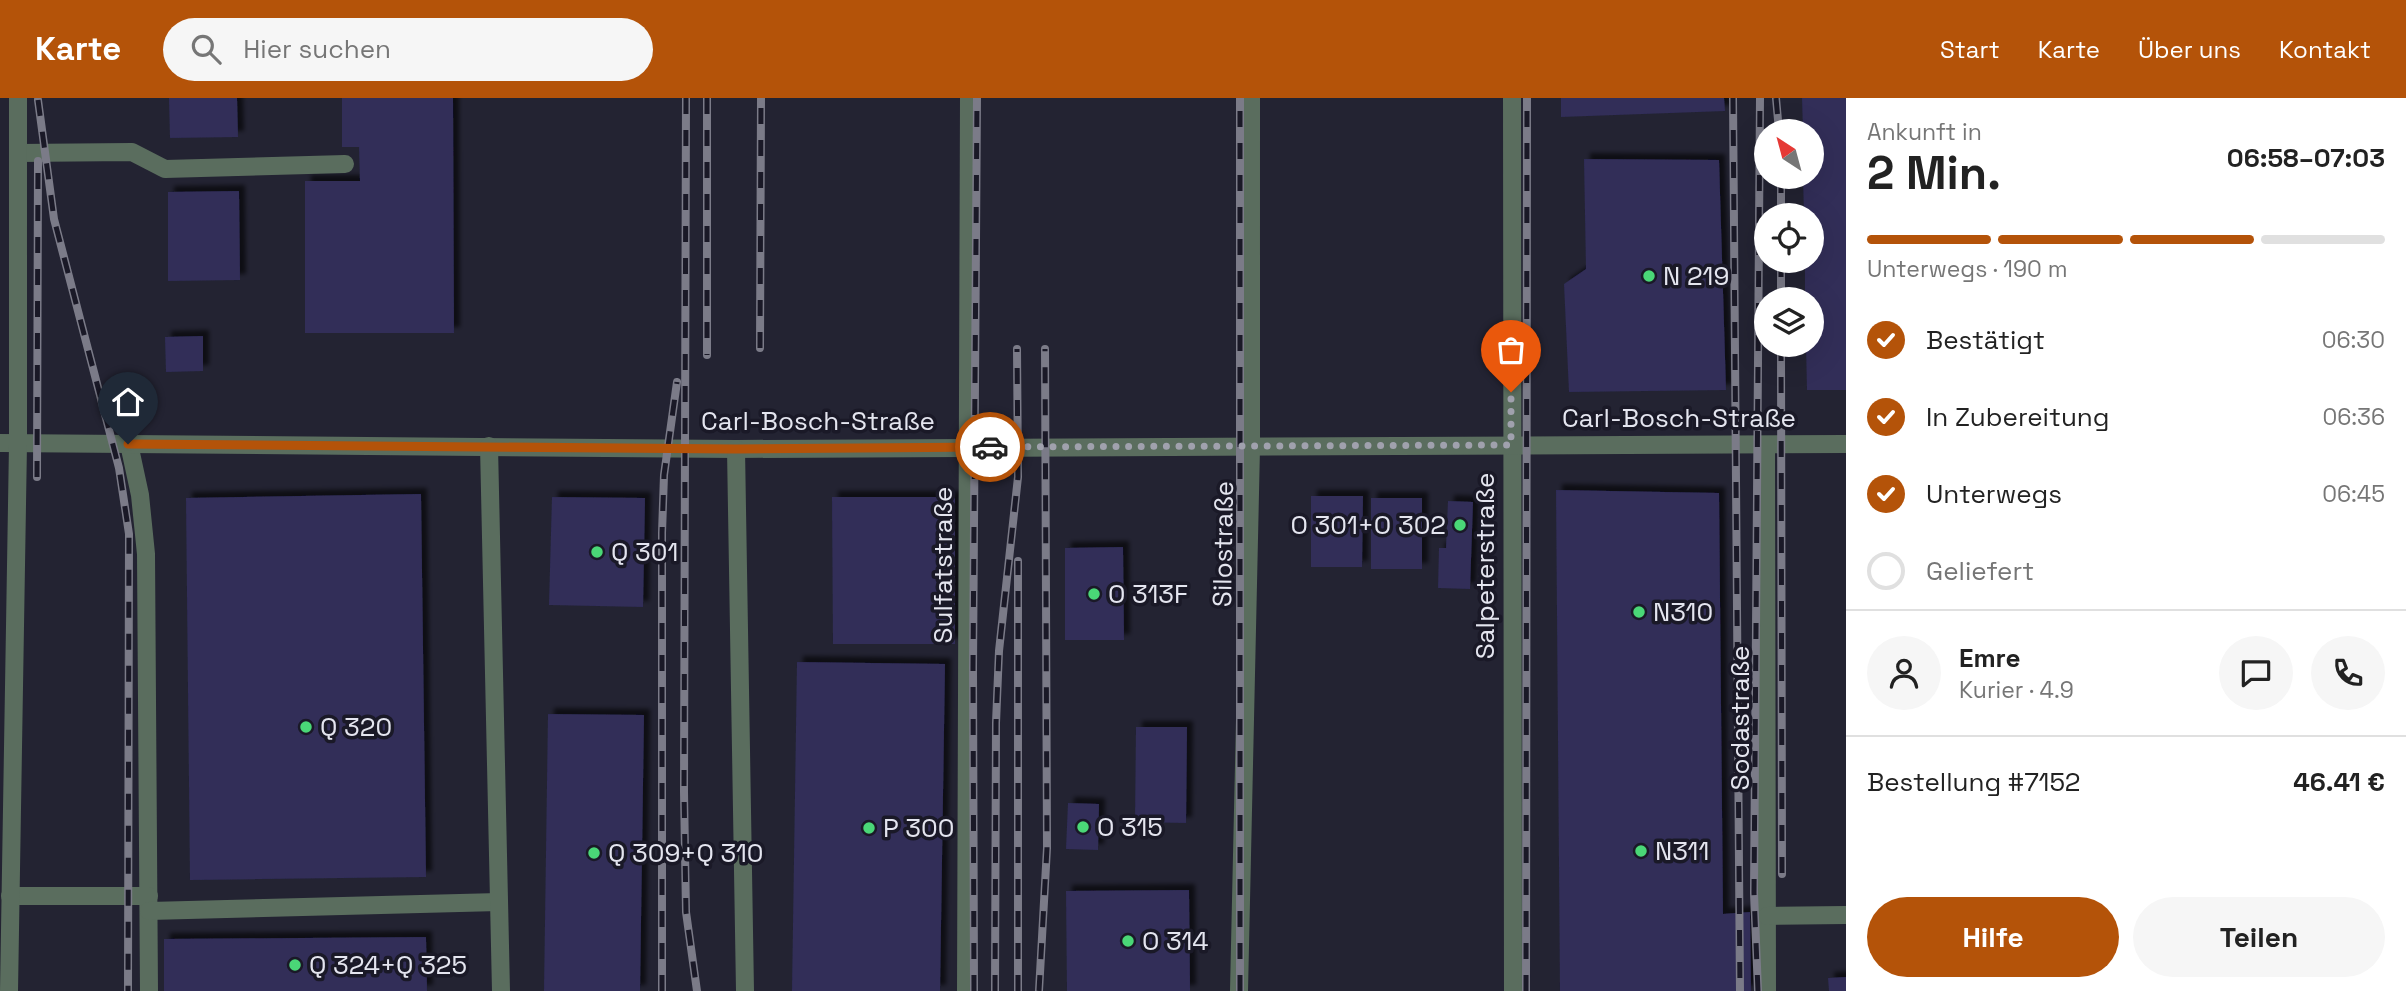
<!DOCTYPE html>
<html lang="de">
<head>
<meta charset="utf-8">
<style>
	body { margin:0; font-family:"Space Grotesk",sans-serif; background:#f6f6f6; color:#222; height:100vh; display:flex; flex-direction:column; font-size:26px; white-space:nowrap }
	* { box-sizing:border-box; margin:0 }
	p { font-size:23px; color:#767676 }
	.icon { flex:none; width:38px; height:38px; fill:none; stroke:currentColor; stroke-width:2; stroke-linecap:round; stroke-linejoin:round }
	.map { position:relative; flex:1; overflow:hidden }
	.details { display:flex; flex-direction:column; background:#fff; width:560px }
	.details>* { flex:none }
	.needle { width:46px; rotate:324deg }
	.fabs { position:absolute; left:1754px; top:21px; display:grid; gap:14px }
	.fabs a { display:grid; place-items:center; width:70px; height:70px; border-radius:50%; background:#fff; box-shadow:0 7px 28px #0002; font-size:35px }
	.pin { position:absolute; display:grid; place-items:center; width:60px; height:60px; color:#fff; margin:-72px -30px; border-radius:50% 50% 50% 0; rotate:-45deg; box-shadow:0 0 7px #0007 }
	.pin .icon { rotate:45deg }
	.courier { position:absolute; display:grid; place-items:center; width:70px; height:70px; margin:-35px; border:5px solid #b45309; border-radius:50%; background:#fff; color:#222; box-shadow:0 2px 9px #0007 }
	.headline em { font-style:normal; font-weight:700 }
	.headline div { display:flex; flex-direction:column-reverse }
	.headline { display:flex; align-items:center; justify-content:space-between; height:119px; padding:0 21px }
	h1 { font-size:46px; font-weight:700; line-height:52px }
	.bar { display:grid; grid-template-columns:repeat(4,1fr); gap:10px 7px; align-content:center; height:84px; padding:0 21px }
	.bar i { height:9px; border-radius:5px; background:#e0e0e0 }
	.bar .selected { background:#b45309 }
	.bar p { grid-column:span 4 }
	.line { display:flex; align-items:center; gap:18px; padding:0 21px; border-top:2px solid #e0e0e0 }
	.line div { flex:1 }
	.round { display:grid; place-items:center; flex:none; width:74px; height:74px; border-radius:37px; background:#f6f6f6 }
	ol { padding:0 21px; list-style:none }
	li { display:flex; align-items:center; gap:21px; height:77px }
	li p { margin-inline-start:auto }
	li .icon { padding:7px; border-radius:50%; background:#b45309; color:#fff; stroke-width:4 }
	li:last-child { color:#767676 }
	li i { width:38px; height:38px; border:4px solid #e0e0e0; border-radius:50% }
	.primary-button { display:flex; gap:14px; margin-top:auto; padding:14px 21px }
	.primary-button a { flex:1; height:80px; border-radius:42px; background:#b45309; color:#fff; font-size:28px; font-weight:700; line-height:80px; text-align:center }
	.primary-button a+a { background:#f6f6f6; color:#222 }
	header { display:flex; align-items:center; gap:42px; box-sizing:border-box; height:98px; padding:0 35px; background:#b45309; color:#fff }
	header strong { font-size:33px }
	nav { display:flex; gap:38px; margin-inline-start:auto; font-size:24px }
	.search { width:490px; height:63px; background:#f6f6f6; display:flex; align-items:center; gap:18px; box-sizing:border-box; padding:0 24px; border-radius:38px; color:#767676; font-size:26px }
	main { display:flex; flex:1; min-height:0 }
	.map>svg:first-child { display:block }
</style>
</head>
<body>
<header>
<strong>Karte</strong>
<div class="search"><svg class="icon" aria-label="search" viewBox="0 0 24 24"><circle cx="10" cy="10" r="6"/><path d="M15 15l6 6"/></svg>Hier suchen</div>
<nav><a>Start</a><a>Karte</a><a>Über uns</a><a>Kontakt</a></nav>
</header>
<main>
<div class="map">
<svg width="1846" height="893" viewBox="0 0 1846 893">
	<defs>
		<filter id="shadow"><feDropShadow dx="6" dy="-6" stdDeviation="2" flood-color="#0009"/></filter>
	</defs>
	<rect width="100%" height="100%" fill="#232332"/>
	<g fill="#302d58" filter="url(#shadow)">
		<path d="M 169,0 L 237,0 L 238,39 L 170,40 Z"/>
		<path d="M 342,0 L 453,0 L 454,235 L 305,235 L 305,83 L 360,83 L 359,49 L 342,49 Z"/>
		<path d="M 1561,0 L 1724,0 L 1725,13 L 1561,19 Z"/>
		<path d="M 1802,0 L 1846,0 L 1846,292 L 1807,292 L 1806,247 L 1811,247 L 1811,201 L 1805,201 L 1805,163 L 1811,163 L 1811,117 L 1804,117 L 1803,79 L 1811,79 L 1811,33 L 1803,33 Z"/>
		<path d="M 1584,61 L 1719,62 L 1726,292 L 1569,294 L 1564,186 L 1586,171 Z"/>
		<path d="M 239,93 L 240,182 L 168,183 L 168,94 Z"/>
		<path d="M 203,238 L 203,273 L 166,274 L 165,239 Z"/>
		<path d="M 1556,392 L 1719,395 L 1723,816 L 1750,814 L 1751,893 L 1560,893 Z"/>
		<path d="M 421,396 L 426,779 L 190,782 L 186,400 Z"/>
		<path d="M 1311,398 L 1363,398 L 1362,469 L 1311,469 Z"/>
		<path d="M 552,399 L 645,400 L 643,509 L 549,507 Z"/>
		<path d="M 832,399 L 955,399 L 955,546 L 833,546 Z"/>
		<rect x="1371" y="400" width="51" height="71"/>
		<path d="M 1448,403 L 1473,404 L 1470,491 L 1438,490 L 1439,450 L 1446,450 Z"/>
		<path d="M 1123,449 L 1124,542 L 1065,542 L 1065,450 Z"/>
		<path d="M 797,564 L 945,566 L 940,893 L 792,893 Z"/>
		<path d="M 548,616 L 644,617 L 640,893 L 544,893 Z"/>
		<path d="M 1136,629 L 1187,629 L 1186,725 L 1135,724 Z"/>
		<path d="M 1068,705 L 1099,706 L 1098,752 L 1066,751 Z"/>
		<path d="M 1189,792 L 1190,893 L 1067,893 L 1066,793 Z"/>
		<path d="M 426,839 L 427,893 L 164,893 L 164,841 Z"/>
		<path d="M 1846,879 L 1846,893 L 1829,893 L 1828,880 Z"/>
	</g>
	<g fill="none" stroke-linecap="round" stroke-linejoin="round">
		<g stroke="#5a6d5e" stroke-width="18">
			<path d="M 18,55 L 132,54 L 165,71 L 345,66"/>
			<path d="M 129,346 L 140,397 L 146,456 L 149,893"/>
			<path d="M 10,798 L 149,798"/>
			<path d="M 149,813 L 499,804"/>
		</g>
		<g stroke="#5a6d5e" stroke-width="18">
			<path d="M 1512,0 L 1513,893"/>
			<path d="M 0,345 L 736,351 L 1846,346"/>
			<path d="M 1766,347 L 1767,893"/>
			<path d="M 489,348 L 501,893"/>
			<path d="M 736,351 L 745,893"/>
			<path d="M 1767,818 L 1846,817"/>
			<path d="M 9,893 L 18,346 L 18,0"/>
			<path d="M 966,893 L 969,0"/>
			<path d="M 1239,893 L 1251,350 L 1251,0"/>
		</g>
		<g stroke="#7b7b88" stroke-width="8">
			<g id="rail">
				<path d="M 686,0 L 684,694 L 686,814 L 697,893"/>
				<path d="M 707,0 L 707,257"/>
				<path d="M 1733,0 L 1740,893"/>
				<path d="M 1776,0 L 1779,33"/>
				<path d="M 38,2 L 54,121 L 119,370 L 129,436 L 128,893"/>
				<path d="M 1781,79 L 1781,117"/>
				<path d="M 1781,163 L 1781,201"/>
				<path d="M 1781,247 L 1782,776"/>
				<path d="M 760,250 L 761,0"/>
				<path d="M 37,379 L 38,63"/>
				<path d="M 662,893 L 662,435 L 664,377 L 677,284"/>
				<path d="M 974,893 L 973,570 L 977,0"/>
				<path d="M 995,893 L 996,625 L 999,553 L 1018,379 L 1017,251"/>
				<path d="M 1018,893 L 1018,463"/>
				<path d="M 1039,893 L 1047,750 L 1045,251"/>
				<path d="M 1240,893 L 1240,0"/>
				<path d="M 1526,893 L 1527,0"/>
				<path d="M 1758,893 L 1754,795 L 1760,0"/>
			</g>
		</g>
		<use href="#rail" stroke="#1a1927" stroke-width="5" stroke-dasharray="16" stroke-linecap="butt"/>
	</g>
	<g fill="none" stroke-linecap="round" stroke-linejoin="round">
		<path stroke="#a0a1ad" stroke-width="7" stroke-dasharray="0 12.6" d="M 990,349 L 1511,347 L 1511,294"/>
		<path stroke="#b45309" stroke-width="9" d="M 128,346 L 736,351 L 990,349"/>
	</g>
	<g fill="#4ad777" stroke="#1a1927" stroke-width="2.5">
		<circle cx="1649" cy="178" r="7"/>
		<circle cx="1460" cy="427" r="7"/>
		<circle cx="597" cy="454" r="7"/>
		<circle cx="1094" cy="496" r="7"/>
		<circle cx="1639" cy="514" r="7"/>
		<circle cx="306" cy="629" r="7"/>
		<circle cx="1083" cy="729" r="7"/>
		<circle cx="869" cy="730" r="7"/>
		<circle cx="1641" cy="753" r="7"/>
		<circle cx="594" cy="755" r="7"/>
		<circle cx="1128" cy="843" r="7"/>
		<circle cx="295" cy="867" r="7"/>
	</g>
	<g text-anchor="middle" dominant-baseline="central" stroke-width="7" stroke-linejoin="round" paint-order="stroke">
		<g font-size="26" fill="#e4e5ef" stroke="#1a1927" text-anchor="start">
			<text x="1663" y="178">N 219</text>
			<text x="1446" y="427" text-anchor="end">O 301+O 302</text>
			<text x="611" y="454">Q 301</text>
			<text x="1108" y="496">O 313F</text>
			<text x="1653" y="514">N310</text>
			<text x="320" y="629">Q 320</text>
			<text x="1097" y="729">O 315</text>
			<text x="883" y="730">P 300</text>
			<text x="1655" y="753">N311</text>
			<text x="608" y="755">Q 309+Q 310</text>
			<text x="1142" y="843">O 314</text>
			<text x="309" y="867">Q 324+Q 325</text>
		</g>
		<g font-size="26" fill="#e4e5ef" stroke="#1a1927">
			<text x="1679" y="320">Carl-Bosch-Straße</text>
			<text x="818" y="323">Carl-Bosch-Straße</text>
			<text transform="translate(1223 446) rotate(-89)">Silostraße</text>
			<text transform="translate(943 467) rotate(-90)">Sulfatstraße</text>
			<text transform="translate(1485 468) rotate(-90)">Salpeterstraße</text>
			<text transform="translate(1740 620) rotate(-90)">Sodastraße</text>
		</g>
	</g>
</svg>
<div class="fabs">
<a><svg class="needle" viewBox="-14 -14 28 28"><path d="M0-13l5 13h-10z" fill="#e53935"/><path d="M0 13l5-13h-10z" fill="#767676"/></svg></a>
<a><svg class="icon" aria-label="locate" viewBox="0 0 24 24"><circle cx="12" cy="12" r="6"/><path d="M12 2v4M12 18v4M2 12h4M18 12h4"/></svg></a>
<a><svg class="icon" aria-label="layers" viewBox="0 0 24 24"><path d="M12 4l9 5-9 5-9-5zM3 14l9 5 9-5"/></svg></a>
</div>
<div class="pin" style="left:1511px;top:294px;background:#ea580c"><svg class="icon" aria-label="bag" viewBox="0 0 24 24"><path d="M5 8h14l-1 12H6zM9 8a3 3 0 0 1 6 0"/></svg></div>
<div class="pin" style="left:128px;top:346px;background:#1f2937"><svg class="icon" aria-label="home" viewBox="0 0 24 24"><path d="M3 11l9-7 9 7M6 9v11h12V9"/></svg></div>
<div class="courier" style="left:990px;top:349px"><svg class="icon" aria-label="car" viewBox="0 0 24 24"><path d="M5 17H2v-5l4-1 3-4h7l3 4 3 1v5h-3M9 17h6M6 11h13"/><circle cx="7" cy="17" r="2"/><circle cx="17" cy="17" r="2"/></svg></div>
</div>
<section class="details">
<div class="headline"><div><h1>2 Min.</h1><p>Ankunft in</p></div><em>06:58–07:03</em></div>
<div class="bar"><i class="selected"></i><i class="selected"></i><i class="selected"></i><i></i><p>Unterwegs · 190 m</p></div>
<ol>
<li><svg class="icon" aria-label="check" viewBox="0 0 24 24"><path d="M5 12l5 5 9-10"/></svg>Bestätigt<p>06:30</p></li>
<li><svg class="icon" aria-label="check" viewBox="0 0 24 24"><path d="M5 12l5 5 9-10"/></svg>In Zubereitung<p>06:36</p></li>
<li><svg class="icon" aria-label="check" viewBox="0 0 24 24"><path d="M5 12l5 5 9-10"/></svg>Unterwegs<p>06:45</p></li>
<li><i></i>Geliefert</li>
</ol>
<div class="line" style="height:126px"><a class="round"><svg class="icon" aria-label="person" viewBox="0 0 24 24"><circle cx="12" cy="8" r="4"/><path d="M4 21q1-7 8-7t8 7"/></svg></a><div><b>Emre</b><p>Kurier · 4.9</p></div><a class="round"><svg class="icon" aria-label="chat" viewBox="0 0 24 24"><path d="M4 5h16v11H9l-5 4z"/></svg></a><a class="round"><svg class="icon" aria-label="phone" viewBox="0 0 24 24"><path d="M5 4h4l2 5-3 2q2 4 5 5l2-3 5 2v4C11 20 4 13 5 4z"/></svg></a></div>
<div class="line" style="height:91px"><div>Bestellung #7152</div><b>46.41 €</b></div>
<div class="primary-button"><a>Hilfe</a><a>Teilen</a></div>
</section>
</main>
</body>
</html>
